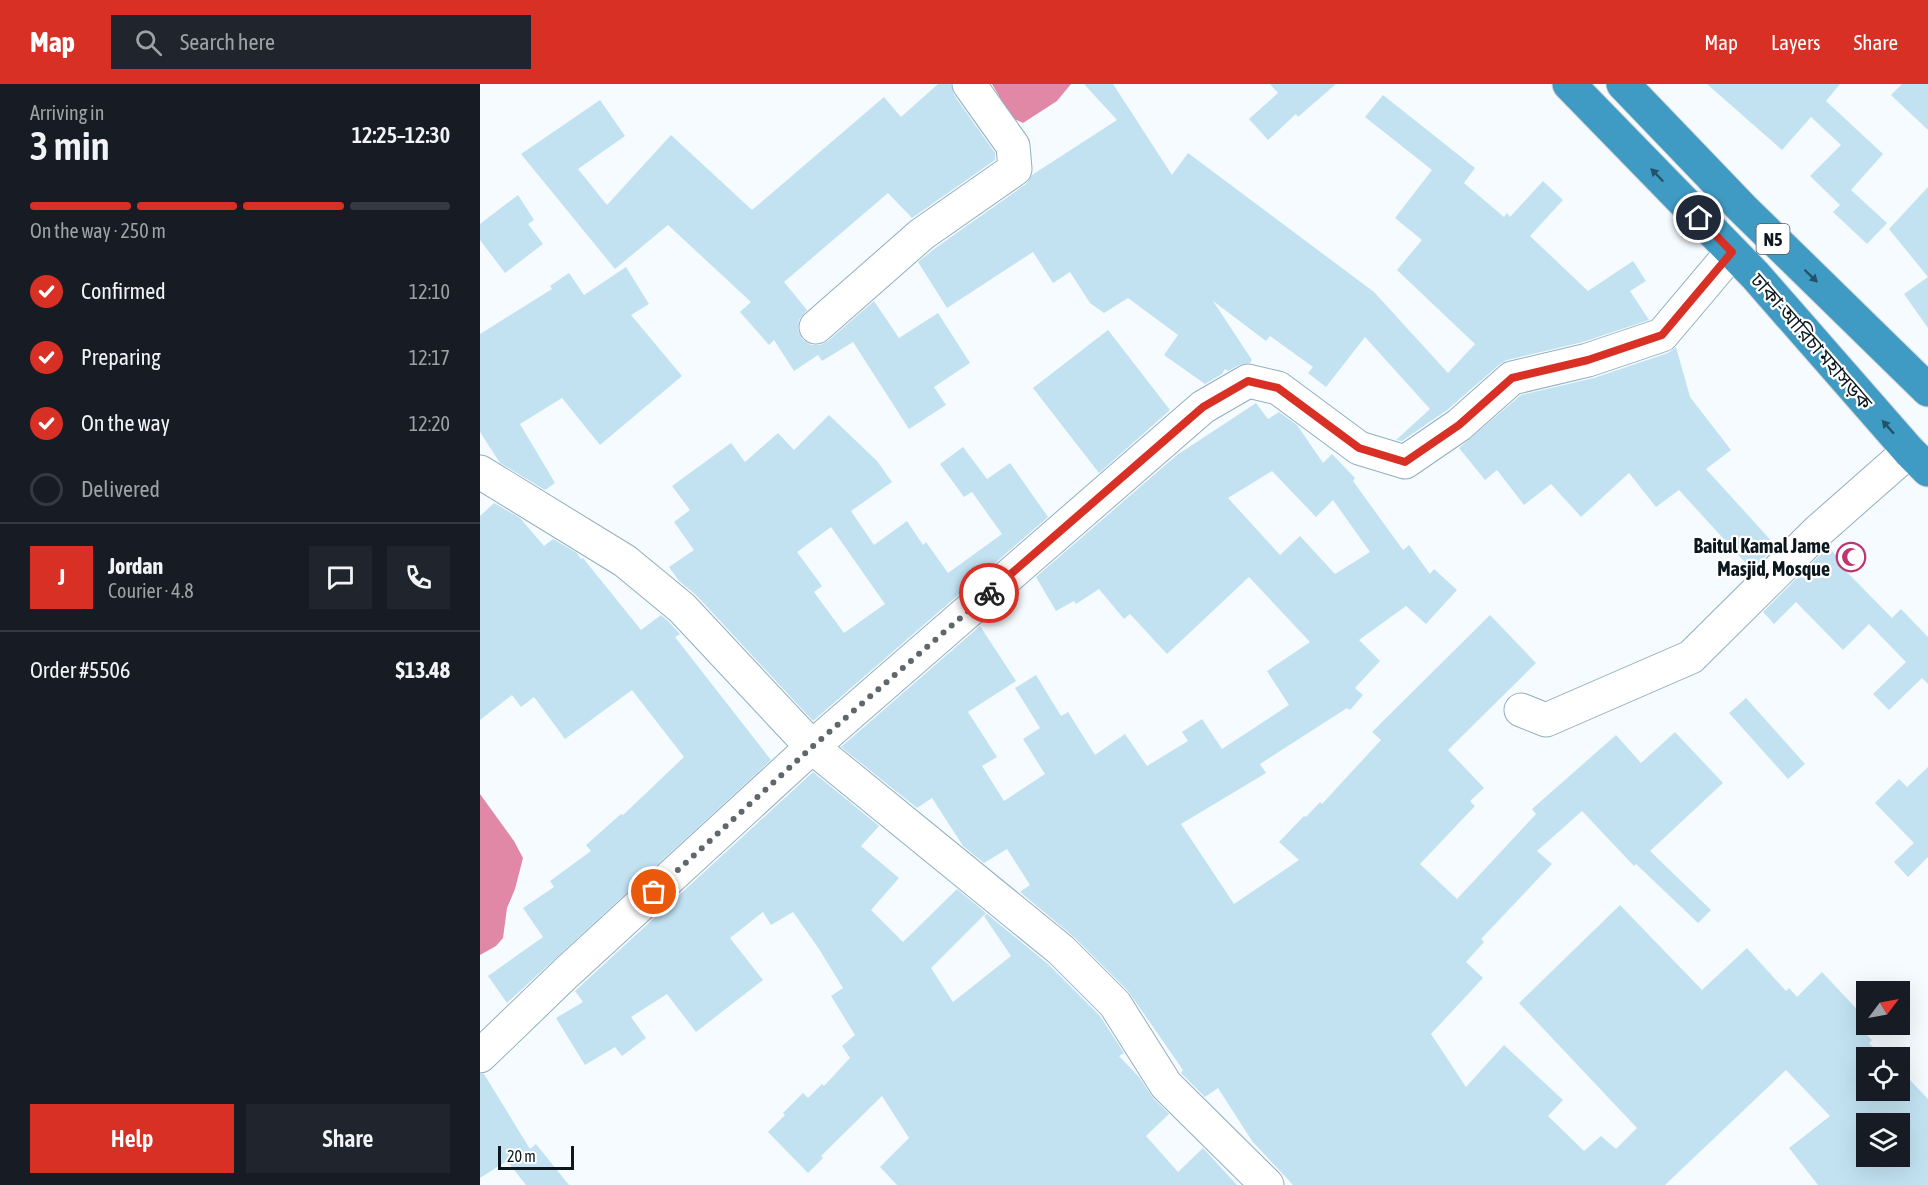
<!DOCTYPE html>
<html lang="en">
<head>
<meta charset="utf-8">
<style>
	body { margin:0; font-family:"Asap Condensed","Noto Sans Bengali",sans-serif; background:#20242c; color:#f1f3f6; height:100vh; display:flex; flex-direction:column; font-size:22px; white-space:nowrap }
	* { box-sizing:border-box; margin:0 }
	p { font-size:20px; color:#9ea1a6 }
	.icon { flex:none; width:33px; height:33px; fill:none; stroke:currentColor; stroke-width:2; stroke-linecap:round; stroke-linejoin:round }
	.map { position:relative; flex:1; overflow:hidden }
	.drawer { display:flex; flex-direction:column; background:#171b24; width:480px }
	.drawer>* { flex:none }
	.needle { width:39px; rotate:58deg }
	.tools { position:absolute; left:1376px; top:897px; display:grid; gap:12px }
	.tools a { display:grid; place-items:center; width:54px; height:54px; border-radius:0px; background:#171b24; box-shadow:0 6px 24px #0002; font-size:30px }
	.scale { position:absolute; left:18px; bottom:15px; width:76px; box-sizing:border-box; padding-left:6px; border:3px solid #0c181d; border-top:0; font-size:16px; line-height:21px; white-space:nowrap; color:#0c181d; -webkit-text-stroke:4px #fff; paint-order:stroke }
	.pin { position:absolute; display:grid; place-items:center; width:51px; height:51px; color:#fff; margin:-26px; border:3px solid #fff; border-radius:50%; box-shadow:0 2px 6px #0007 }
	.courier { position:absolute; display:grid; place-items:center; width:60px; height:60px; margin:-30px; border:4px solid #d93025; border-radius:50%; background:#fff; color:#222; box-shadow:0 2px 8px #0007 }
	.headline em { font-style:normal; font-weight:600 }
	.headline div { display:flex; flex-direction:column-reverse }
	.headline { display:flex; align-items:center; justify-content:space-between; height:102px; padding:0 30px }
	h1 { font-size:39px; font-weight:600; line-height:45px }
	.bar { display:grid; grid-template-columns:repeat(4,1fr); gap:9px 6px; align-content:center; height:72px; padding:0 30px }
	.bar i { height:8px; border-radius:4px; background:#363941 }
	.bar .active { background:#d93025 }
	.bar p { grid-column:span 4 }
	.line { display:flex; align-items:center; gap:15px; padding:0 30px; border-top:2px solid #363941 }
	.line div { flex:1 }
	.round { display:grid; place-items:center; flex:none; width:63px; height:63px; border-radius:0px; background:#20242c }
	ol { padding:0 30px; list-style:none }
	li { display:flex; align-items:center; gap:18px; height:66px }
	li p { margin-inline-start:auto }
	li .icon { padding:6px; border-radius:50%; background:#d93025; color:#fff; stroke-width:4 }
	li:last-child { color:#9ea1a6 }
	li i { width:33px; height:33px; border:3px solid #363941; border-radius:50% }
	.action { display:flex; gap:12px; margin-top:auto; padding:12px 30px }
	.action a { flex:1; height:69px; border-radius:0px; background:#d93025; color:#fff; font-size:24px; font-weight:600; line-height:69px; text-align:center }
	.action a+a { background:#20242c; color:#f1f3f6 }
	header { display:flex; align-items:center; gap:36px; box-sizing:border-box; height:84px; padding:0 30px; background:#d93025; color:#fff }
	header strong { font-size:28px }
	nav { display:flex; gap:33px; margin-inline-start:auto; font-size:21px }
	.search { width:420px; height:54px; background:#20242c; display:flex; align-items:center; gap:15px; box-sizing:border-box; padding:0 21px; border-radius:0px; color:#9ea1a6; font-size:22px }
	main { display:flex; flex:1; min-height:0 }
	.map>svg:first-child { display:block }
</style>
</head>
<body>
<header>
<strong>Map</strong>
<div class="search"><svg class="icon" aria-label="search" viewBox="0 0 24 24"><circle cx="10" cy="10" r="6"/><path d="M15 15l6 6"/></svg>Search here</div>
<nav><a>Map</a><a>Layers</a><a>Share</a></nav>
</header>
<main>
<section class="drawer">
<div class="headline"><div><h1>3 min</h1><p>Arriving in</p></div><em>12:25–12:30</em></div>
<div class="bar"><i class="active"></i><i class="active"></i><i class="active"></i><i></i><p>On the way · 250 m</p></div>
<ol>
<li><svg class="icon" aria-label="check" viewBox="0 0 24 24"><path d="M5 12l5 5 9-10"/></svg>Confirmed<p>12:10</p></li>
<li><svg class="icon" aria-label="check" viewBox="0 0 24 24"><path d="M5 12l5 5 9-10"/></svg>Preparing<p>12:17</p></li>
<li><svg class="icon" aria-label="check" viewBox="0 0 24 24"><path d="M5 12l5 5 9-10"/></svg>On the way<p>12:20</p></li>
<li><i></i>Delivered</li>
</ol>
<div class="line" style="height:108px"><b class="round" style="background:#d93025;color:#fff">J</b><div><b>Jordan</b><p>Courier · 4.8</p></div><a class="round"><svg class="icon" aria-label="chat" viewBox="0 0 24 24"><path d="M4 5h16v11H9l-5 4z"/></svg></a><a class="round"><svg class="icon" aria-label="phone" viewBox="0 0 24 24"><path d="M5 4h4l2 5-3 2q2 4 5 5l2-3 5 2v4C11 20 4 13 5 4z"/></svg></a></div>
<div class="line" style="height:78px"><div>Order #5506</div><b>$13.48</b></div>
<div class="action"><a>Help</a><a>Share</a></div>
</section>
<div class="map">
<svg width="1448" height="1101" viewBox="0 0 1448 1101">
	<rect width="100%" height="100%" fill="#f5fbfe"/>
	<g fill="#e088a6">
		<path d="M 512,0 L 591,0 L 577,17 L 543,39 L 532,34 Z"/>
		<path d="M 0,710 L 34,757 L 43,774 L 35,805 L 27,824 L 23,854 L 16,862 L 0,871 Z"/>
	</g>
	<g fill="#c2e2f2" fill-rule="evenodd">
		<path d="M 458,0 L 471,0 L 474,11 L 515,69 L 515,76 L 432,134 L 408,109 L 304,198 L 327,226 L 319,236 L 318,246 L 322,255 L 331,261 L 340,261 L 348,257 L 394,217 L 419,254 L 458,229 L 490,279 L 454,303 L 466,321 L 429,345 L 373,258 L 342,277 L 338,271 L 314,287 L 294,256 L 289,261 L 260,228 L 271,218 L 188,141 L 135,185 L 41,70 L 120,16 L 145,52 L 98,85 L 127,121 L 191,51 L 272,126 L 404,13 L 421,33 Z"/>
		<path d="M 604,0 L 633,0 L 692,91 L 708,69 L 894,208 L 968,289 L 995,260 L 917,186 L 942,156 L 915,134 L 952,86 L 885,33 L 903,11 L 995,84 L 984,99 L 1024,133 L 1027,129 L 1030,133 L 1063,97 L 1083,116 L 1050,152 L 1108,207 L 1153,177 L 1166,197 L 1150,207 L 1169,236 L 1103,258 L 1027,276 L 1020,280 L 967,326 L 922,357 L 916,356 L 950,325 L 885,253 L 846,303 L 828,289 L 833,283 L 790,252 L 786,257 L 733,217 L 772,276 L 770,279 L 759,281 L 748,287 L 745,285 L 742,290 L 725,300 L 684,271 L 698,251 L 648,214 L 624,229 L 610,219 L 590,188 L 573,199 L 553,168 L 467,224 L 438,178 L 454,165 L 546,100 L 552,91 L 637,36 Z"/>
		<path d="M 790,0 L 856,0 L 818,33 L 816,30 L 788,56 L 769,35 L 798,9 Z"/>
		<path d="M 1227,0 L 1360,0 L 1346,17 L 1403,70 L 1371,106 L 1407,139 L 1387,160 L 1353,128 L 1360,121 L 1330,92 L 1361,61 L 1331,33 L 1302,66 Z"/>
		<path d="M 1422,0 L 1448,0 L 1448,46 L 1411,11 Z"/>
		<path d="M 1448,103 L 1448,244 L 1424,210 L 1448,193 L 1409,145 Z"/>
		<path d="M 38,111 L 54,136 L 48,140 L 63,160 L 25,189 L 0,156 L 0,140 Z"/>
		<path d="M 146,183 L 169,220 L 151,231 L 202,292 L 120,361 L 82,314 L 40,340 L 75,399 L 65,406 L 20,379 L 0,348 L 0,250 L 72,205 L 70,202 L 89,189 L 104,211 Z"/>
		<path d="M 628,246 L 690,326 L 619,389 L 553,304 Z"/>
		<path d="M 1196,263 L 1210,313 L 1251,366 L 1226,385 L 1296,462 L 1272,486 L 1199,406 L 1176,423 L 1149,389 L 1101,433 L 1071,400 L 1044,421 L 1017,386 L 1005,396 L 979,364 L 1041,311 L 1114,294 L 1188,269 Z"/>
		<path d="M 776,319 L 788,335 L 799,328 L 817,341 L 843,379 L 852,370 L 875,394 L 873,397 L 923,466 L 929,461 L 950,490 L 954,485 L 977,506 L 946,540 L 926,522 L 879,556 L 900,577 L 875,604 L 883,611 L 870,626 L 867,624 L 780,680 L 786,689 L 701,740 L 754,820 L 819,776 L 799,758 L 824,732 L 826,733 L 840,718 L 842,720 L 901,656 L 892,648 L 1010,531 L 1056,579 L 968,666 L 1004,704 L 990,717 L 995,722 L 940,780 L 977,815 L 1056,730 L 1052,725 L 1136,651 L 1161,679 L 1195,648 L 1243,699 L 1170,767 L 1231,826 L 1218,839 L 1156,780 L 1154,782 L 1102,727 L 1057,767 L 1072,780 L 1001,855 L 1004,858 L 986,878 L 1003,894 L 951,950 L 986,1003 L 1024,961 L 1083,1016 L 1068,1032 L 1104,1067 L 1121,1052 L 1136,1065 L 1157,1044 L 1039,919 L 1140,821 L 1222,906 L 1267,864 L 1306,907 L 1309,904 L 1317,913 L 1342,888 L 1386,935 L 1386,950 L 1392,956 L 1389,959 L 1403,974 L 1386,974 L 1386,1006 L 1419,1006 L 1419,991 L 1424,996 L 1427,993 L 1448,1015 L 1448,1101 L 1338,1101 L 1309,1064 L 1350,1032 L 1306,986 L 1185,1101 L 813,1101 L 772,1057 L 738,1004 L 725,1013 L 701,989 L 703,986 L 648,907 L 594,853 L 540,808 L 550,801 L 527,765 L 504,779 L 483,762 L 452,714 L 437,724 L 361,663 L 500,542 L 536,597 L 488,628 L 517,673 L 502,682 L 524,717 L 565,690 L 543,655 L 560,644 L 535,604 L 556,591 L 581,632 L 588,628 L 615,671 L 645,650 L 667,682 L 708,657 L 702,648 L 722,635 L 742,665 L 809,621 L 787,587 L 830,558 L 769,493 L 687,570 L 650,530 L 644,535 L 619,505 L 596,520 L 594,517 L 576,527 L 556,493 L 697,371 ZM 792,387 L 836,433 L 853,416 L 890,468 L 855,490 L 820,452 L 800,471 L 748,414 ZM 1386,1040 L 1419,1040 L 1419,1072 L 1386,1072 Z"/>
		<path d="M 349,331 L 397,377 L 412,398 L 371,427 L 394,461 L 427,437 L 443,461 L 446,458 L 468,489 L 522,450 L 492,408 L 484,413 L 460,380 L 483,363 L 507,395 L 530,379 L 568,433 L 333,637 L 216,511 L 199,497 L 189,483 L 214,466 L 194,438 L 210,426 L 192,402 L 251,359 L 265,378 L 298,349 L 314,366 ZM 351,443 L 405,520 L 364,549 L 334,508 L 342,502 L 317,468 Z"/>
		<path d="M 14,419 L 40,434 L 64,462 L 73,455 L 97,469 L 101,475 L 103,474 L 161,546 L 181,531 L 189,538 L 200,550 L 195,553 L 291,676 L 27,919 L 8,892 L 63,853 L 43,824 L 74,803 L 70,797 L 111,767 L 106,761 L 141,730 L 143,731 L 204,673 L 152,606 L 85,655 L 54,613 L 41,623 L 32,611 L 0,636 L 0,432 Z"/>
		<path d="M 1348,463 L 1360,475 L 1357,478 L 1412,534 L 1421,525 L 1448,553 L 1448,600 L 1442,594 L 1409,626 L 1393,610 L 1426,578 L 1389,540 L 1363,566 L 1316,518 L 1294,540 L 1283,528 Z"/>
		<path d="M 1266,614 L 1325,680 L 1308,695 L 1249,629 Z"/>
		<path d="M 1448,683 L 1448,773 L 1428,793 L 1414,778 L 1434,759 L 1395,719 L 1419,695 L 1427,703 Z"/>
		<path d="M 333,688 L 399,742 L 381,762 L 419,794 L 391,826 L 423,858 L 477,805 L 506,829 L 451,884 L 473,918 L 531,872 L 504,832 L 507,830 L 568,880 L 620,932 L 644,969 L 639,972 L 659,993 L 673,1014 L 689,1030 L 666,1052 L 698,1088 L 723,1064 L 757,1101 L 417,1101 L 400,1083 L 429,1054 L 402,1012 L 341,1072 L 343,1074 L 328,1089 L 288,1048 L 305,1031 L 303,1029 L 323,1009 L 328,1014 L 342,1000 L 344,1002 L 370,974 L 362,962 L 375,951 L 351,912 L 363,904 L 339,865 L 313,828 L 291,841 L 283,828 L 250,854 L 283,896 L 216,948 L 187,910 L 151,933 L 166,954 L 142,972 L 135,963 L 105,981 L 76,934 L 103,918 L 95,907 Z"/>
		<path d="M 0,990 L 4,990 L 50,1065 L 56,1060 L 89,1101 L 46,1101 L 27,1077 L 0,1094 Z"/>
	</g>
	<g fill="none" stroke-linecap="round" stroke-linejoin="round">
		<g stroke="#91afbf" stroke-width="35">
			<g id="minor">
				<path d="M 336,243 L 442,150 L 535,85 L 533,62 L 489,0"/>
				<path d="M 0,388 L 145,477 L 202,524 L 332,663 L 581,866 L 635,920 L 686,1001 L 787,1101"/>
				<path d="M 1041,626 L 1066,636 L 1211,573 L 1337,448 L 1429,367"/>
				<path d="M 0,972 L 86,889 L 332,663 L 723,323 L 768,297 L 798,304 L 879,364 L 925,378 L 979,341 L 1032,294 L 1108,276 L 1182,251 L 1252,168"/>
			</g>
		</g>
		<g stroke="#d3d5d6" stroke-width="35">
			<g id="highway">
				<path d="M 1089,0 L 1275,191 L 1429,367 L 1448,386"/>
				<path d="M 1143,0 L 1263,125 L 1448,306"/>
			</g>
		</g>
		<use href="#minor" stroke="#fff" stroke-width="33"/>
		<use href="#highway" stroke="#409bc4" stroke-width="33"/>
	</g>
	<defs><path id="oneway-solid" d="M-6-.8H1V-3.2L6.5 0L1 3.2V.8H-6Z" transform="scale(1.5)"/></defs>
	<g fill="#235368">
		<use href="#oneway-solid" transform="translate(1177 91) rotate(-134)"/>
		<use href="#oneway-solid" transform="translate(1331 192) rotate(44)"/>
		<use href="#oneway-solid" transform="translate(1408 343) rotate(-131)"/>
	</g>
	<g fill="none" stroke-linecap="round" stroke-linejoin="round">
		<path stroke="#5e676c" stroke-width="6" stroke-dasharray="0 10.8" d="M 174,808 L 332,663 L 509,509"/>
		<path stroke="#d93025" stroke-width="8" d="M 509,509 L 723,323 L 768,297 L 798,304 L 879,364 L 925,378 L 979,341 L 1032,294 L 1108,276 L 1182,251 L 1252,168 L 1219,134"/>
	</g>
	<defs>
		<g id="mosque-ring" transform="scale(1.5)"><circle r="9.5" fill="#fff" stroke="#be3571" stroke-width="1.5"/><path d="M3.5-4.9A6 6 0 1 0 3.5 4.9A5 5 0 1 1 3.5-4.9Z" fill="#be3571"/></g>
	</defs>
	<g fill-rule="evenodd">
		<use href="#mosque-ring" x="1371" y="473"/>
	</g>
	<g text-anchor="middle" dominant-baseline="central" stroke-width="4.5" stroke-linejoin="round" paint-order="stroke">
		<rect fill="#fff" stroke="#555d61" stroke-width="1.5" x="1276.5" y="140" width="33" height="30" rx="4.5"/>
		<g font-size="18" font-weight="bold" fill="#0c181d">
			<text x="1293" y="155">N5</text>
		</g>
		<g font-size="20" fill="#0c181d" stroke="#fff">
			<text transform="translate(1332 257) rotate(49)">ঢাকা-আরিচা মহাসড়ক</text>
		</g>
		<g font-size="20" font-weight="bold" fill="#0c181d" stroke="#fff" text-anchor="end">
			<text x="1350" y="461">Baitul Kamal Jame<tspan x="1350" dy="23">Masjid, Mosque</tspan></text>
		</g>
	</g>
</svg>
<div class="tools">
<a><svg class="needle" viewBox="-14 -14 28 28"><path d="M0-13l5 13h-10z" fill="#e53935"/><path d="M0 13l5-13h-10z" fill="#9ea1a6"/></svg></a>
<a><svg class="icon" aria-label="locate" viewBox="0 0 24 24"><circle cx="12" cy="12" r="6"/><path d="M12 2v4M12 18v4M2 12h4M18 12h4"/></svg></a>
<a><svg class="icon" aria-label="layers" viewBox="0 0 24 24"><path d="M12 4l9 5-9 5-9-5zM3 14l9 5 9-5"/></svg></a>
</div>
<div class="scale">20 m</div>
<div class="pin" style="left:174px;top:808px;background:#ea580c"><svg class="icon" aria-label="bag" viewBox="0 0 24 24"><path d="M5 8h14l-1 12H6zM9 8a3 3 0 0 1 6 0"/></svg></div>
<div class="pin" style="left:1219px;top:134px;background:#1f2937"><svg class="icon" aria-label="home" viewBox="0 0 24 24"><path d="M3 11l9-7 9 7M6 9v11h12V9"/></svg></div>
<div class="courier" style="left:509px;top:509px"><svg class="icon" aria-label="bike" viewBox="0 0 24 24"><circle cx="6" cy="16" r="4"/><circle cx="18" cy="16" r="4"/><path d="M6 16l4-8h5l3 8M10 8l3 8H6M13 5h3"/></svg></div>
</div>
</main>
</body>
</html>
